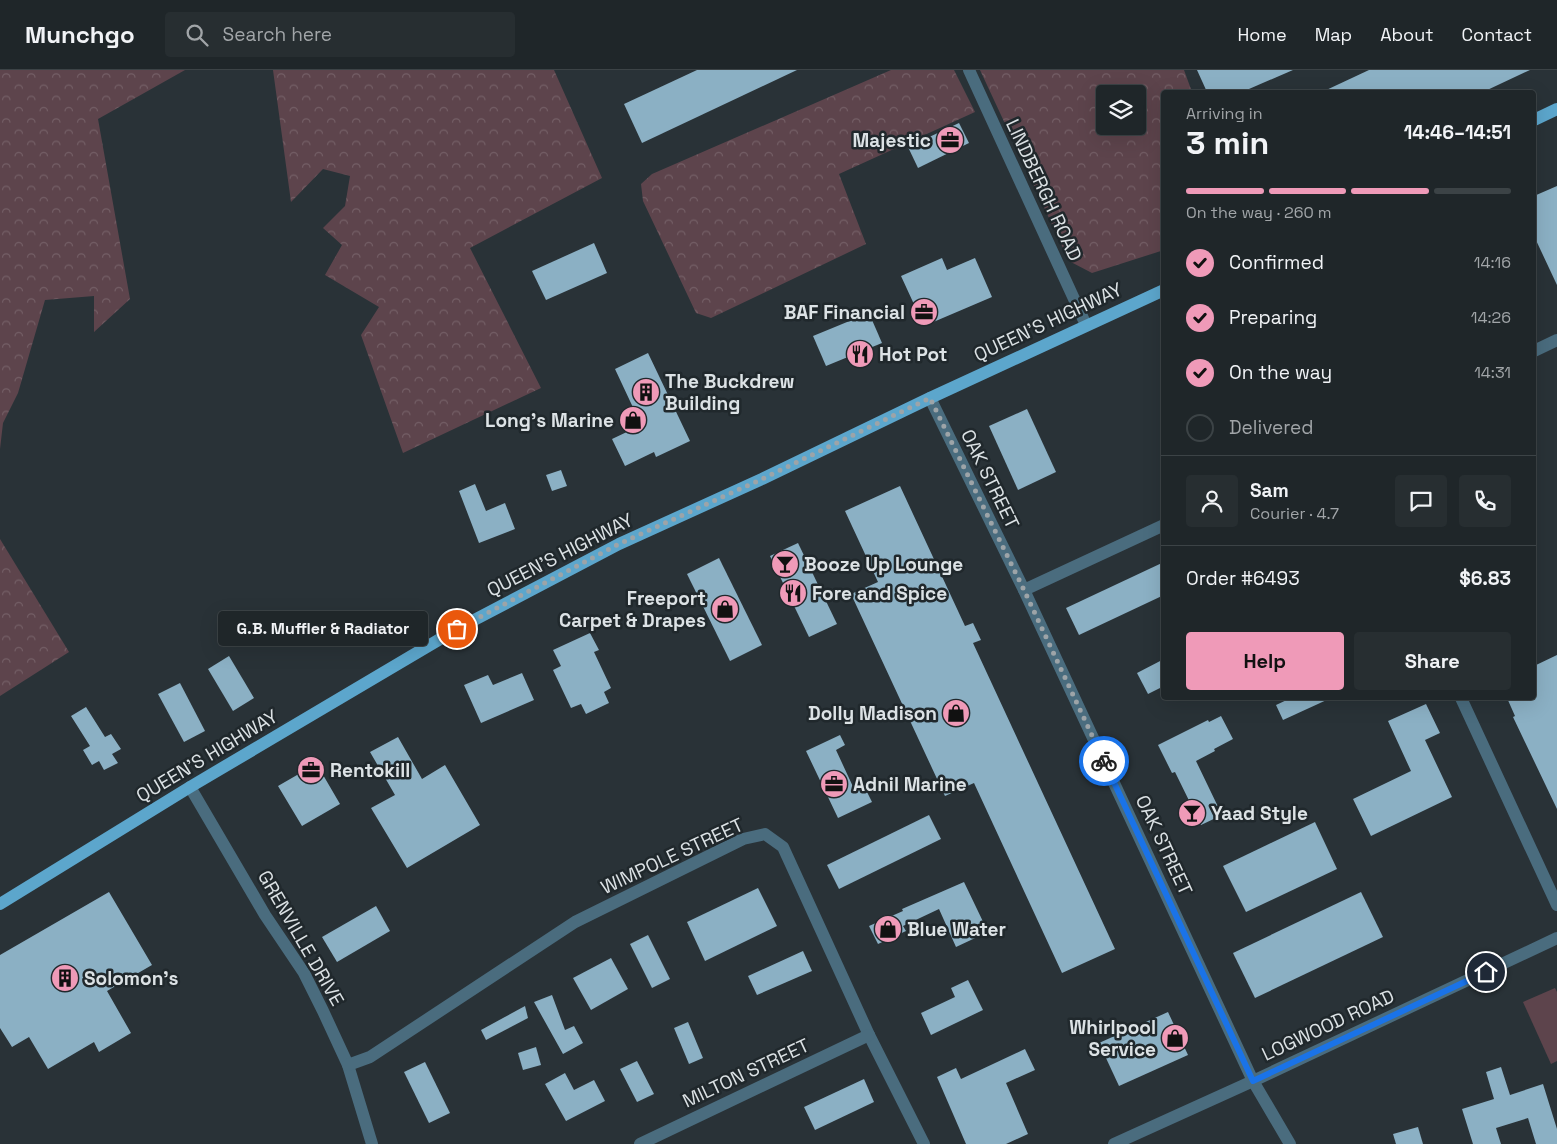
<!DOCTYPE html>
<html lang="en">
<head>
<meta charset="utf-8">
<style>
	body { margin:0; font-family:"Space Grotesk",sans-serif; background:#272e31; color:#f1f3f6; height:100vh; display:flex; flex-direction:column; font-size:19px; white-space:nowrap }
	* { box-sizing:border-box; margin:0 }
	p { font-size:16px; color:#a1a5a8 }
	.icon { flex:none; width:28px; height:28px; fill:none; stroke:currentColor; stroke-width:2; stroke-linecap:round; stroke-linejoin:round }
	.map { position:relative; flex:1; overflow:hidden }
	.details { position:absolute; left:1161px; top:20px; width:375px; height:610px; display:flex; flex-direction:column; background:#1f2629; border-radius:5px; box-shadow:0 5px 20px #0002,0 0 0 1px #3c4346 }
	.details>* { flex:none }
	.controls { position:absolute; left:1096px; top:15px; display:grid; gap:10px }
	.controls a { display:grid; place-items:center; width:50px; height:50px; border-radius:5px; background:#1f2629; box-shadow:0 5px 20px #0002,0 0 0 1px #3c4346; font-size:25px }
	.pin { position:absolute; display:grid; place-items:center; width:42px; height:42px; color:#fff; margin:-21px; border:2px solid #fff; border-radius:50%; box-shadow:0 1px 5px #0007 }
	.courier { position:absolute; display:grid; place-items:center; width:50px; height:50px; margin:-25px; border:4px solid #1a73e8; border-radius:50%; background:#fff; color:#222; box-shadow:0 1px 6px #0007 }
	.bubble { position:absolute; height:35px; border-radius:5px; background:#1f2629; box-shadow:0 5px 20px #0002,0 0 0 1px #3c4346; font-size:16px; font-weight:600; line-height:35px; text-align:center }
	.head em { font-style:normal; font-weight:600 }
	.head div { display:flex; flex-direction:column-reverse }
	.head { display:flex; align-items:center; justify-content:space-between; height:85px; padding:0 25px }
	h1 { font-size:32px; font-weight:600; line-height:38px }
	.bar { display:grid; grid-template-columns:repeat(4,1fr); gap:8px 5px; align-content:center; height:60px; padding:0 25px }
	.bar i { height:6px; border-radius:4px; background:#3c4346 }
	.bar .selected { background:#ef9ab8 }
	.bar p { grid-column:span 4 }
	.line { display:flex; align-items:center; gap:12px; padding:0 25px; border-top:1px solid #3c4346 }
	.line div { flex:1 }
	.round { display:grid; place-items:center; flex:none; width:52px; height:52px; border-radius:5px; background:#272e31 }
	ol { padding:0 25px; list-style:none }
	li { display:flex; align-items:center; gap:15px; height:55px }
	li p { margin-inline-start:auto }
	li .icon { padding:5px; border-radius:50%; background:#ef9ab8; color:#111; stroke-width:4 }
	li:last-child { color:#a1a5a8 }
	li i { width:28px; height:28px; border:2px solid #3c4346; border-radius:50% }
	.button { display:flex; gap:10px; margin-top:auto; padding:10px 25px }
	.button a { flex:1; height:58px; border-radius:5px; background:#ef9ab8; color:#111; font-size:20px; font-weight:600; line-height:58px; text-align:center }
	.button a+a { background:#272e31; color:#f1f3f6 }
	header { display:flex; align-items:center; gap:30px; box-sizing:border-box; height:70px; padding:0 25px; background:#1f2629; border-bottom:1px solid #3c4346 }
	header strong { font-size:24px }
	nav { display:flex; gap:28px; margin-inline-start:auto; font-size:18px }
	.search { width:350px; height:45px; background:#272e31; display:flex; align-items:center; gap:12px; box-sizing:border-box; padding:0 18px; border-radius:5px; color:#a1a5a8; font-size:19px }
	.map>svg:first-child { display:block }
</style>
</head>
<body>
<header>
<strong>Munchgo</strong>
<div class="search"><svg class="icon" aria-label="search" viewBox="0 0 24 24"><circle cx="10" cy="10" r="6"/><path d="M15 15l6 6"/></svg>Search here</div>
<nav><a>Home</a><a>Map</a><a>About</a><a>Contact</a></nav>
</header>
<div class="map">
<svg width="1557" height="1074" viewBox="0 0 1557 1074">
	<defs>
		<pattern id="forest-crowns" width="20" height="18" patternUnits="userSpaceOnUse" patternTransform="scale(1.25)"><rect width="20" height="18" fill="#5d444c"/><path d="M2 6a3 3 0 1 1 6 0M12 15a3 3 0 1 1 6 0" fill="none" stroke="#745f66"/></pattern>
	</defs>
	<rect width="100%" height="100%" fill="#293237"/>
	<g fill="url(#forest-crowns)" fill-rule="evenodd">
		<path d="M 0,0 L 185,0 L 98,49 L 130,229 L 94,262 L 94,226 L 45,230 L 18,323 L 3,353 L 0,379 Z"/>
		<path d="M 273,0 L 554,0 L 602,108 L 470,178 L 541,318 L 403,383 L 361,265 L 379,237 L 325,205 L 342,175 L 323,158 L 345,136 L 350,106 L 323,99 L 291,132 Z"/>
		<path d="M 891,0 L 954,0 L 975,42 L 839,104 L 866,174 L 711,248 L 696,243 L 643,131 L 641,114 L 652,104 Z"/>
		<path d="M 980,0 L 1184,0 L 1192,22 L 1164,22 L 1164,180 L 1092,203 L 1069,191 ZM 1105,24 L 1138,24 L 1138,56 L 1105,56 Z"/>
		<path d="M 0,469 L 69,582 L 0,626 Z"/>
	</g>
	<path fill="#5d444c" d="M 1555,918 L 1557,922 L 1557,991 L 1551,994 L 1523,932 Z"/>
	<g fill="#8bb0c4">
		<path d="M 697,0 L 797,0 L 642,73 L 624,34 Z"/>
		<path d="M 1197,0 L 1293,0 L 1242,22 L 1207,22 Z"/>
		<path d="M 1369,0 L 1530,0 L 1483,22 L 1322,22 Z"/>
		<path d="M 959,53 L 969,73 L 918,98 L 908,77 Z"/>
		<path d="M 1557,116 L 1557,215 L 1534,166 L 1534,126 Z"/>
		<path d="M 594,173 L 607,203 L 546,230 L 532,201 Z"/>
		<path d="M 942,188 L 947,200 L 975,188 L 992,227 L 924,256 L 901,206 Z"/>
		<path d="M 869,243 L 882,273 L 826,296 L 813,266 Z"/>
		<path d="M 648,283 L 690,371 L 656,387 L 654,382 L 625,396 L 612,369 L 631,360 L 626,351 L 637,346 L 615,299 Z"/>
		<path d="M 1027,339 L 1056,402 L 1018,420 L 989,356 Z"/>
		<path d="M 561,400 L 567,416 L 552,421 L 546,405 Z"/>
		<path d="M 475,414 L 486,441 L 505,433 L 515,459 L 479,473 L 459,421 Z"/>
		<path d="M 900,416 L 965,556 L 973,553 L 981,570 L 973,573 L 1115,879 L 1062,903 L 974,713 L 945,726 L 851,524 L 878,512 L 845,441 Z"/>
		<path d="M 798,473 L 837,554 L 809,567 L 770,486 Z"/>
		<path d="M 719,488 L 762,575 L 730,591 L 687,504 Z"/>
		<path d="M 1164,492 L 1164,525 L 1079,565 L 1066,538 Z"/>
		<path d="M 590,563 L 599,580 L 594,582 L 611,618 L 604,622 L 609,633 L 586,644 L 581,634 L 571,638 L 553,600 L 561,596 L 553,580 Z"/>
		<path d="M 1557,585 L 1557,739 L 1513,647 L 1515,646 L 1507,628 L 1534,628 L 1534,596 Z"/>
		<path d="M 229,586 L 254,628 L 233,641 L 208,599 Z"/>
		<path d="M 1164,589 L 1164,616 L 1148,624 L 1137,603 Z"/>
		<path d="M 522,603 L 534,630 L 481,653 L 464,615 L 488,605 L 493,615 Z"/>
		<path d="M 180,613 L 205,661 L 184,672 L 158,624 Z"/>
		<path d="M 1291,628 L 1331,628 L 1283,650 L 1276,635 Z"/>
		<path d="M 1426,634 L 1440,663 L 1425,670 L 1452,727 L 1371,766 L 1353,729 L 1411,701 L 1388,651 Z"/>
		<path d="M 86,637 L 105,667 L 111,664 L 121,679 L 112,684 L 118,693 L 104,700 L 99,691 L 92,695 L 83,680 L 90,676 L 71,646 Z"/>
		<path d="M 1221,646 L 1233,669 L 1214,679 L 1215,681 L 1196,691 L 1222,745 L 1201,755 L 1175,702 L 1172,703 L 1158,675 L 1208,650 L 1209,652 Z"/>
		<path d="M 840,665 L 845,675 L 836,680 L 855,721 L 864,716 L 872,732 L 838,748 L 806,681 Z"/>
		<path d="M 398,667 L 422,709 L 445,695 L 480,755 L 407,798 L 371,738 L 395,725 L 370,682 Z"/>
		<path d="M 312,686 L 340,734 L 302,756 L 278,716 L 304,701 L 299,694 Z"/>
		<path d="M 929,745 L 941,769 L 839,819 L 827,795 Z"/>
		<path d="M 1315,752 L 1337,799 L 1246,842 L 1223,796 Z"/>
		<path d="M 964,812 L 988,862 L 956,877 L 939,839 L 903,856 L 906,861 L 878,874 L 869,856 L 903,841 L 902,839 Z"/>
		<path d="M 758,818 L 777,856 L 705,891 L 687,852 Z"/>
		<path d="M 109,822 L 152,895 L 107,921 L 131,963 L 99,982 L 94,972 L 48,999 L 29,967 L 12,977 L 0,958 L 0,885 Z"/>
		<path d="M 1361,822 L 1383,867 L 1255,928 L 1233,883 Z"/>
		<path d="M 376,836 L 390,861 L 337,892 L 322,867 Z"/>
		<path d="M 648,865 L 670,909 L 652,918 L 630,874 Z"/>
		<path d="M 803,881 L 812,901 L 757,925 L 748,906 Z"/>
		<path d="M 611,888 L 628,919 L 591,940 L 573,908 Z"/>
		<path d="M 968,910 L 983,940 L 931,965 L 921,943 L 955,927 L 951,918 Z"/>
		<path d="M 552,925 L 565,960 L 574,956 L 583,973 L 563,984 L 534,932 Z"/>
		<path d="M 525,936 L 528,948 L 486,970 L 481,960 Z"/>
		<path d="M 1168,942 L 1188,985 L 1119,1016 L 1099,973 Z"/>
		<path d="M 688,952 L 703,988 L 689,994 L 674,958 Z"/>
		<path d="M 536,977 L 541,995 L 523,1000 L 518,983 Z"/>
		<path d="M 1025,979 L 1035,1000 L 1006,1013 L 1028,1064 L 1006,1074 L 966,1074 L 937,1007 L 956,998 L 961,1009 Z"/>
		<path d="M 637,991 L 654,1024 L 637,1032 L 620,999 Z"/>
		<path d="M 425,992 L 450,1043 L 429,1053 L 404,1002 Z"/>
		<path d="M 1501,997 L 1510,1025 L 1543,1014 L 1557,1059 L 1557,1074 L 1536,1074 L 1528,1048 L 1496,1058 L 1501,1074 L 1473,1074 L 1462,1039 L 1494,1029 L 1486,1002 Z"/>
		<path d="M 565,1003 L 574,1020 L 594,1010 L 605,1031 L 566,1051 L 545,1014 Z"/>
		<path d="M 864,1009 L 874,1032 L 815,1060 L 804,1037 Z"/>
		<path d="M 1418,1057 L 1423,1074 L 1396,1074 L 1393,1064 Z"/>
	</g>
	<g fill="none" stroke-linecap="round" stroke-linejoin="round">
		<g stroke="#4a6c7e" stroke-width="12">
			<path d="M 969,0 L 1086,255"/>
			<path d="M 1534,281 L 1557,270"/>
			<path d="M 930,328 L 1024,520 L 1253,1011 L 1290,1074"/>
			<path d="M 1024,520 L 1164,455"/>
			<path d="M 1461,628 L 1557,835"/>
			<path d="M 190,717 L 265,845 L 304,903 L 323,941 L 348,995 L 372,1074"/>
			<path d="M 348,995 L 370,987 L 575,852 L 743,769 L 765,764 L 783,777 L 869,965 L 924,1074"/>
			<path d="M 640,1074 L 869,965"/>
			<path d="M 1114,1074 L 1253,1011 L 1557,868"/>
		</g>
		<g stroke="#5ca6cc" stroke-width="12">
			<path d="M 1534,50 L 1557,39"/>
			<path d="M 0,834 L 190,717 L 457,559 L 619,474 L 762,409 L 930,328 L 1164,220"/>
		</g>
	</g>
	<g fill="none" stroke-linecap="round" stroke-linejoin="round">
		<path stroke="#9da4a8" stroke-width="5" stroke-dasharray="0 9" d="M 457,559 L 619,474 L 762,409 L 930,328 L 1024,520 L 1104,691"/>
		<path stroke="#1a73e8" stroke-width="6" d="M 1104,691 L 1253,1011 L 1486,902"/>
	</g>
	<defs>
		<g id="office-disc" transform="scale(1.4375)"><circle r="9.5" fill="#ef9ab8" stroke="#20282c"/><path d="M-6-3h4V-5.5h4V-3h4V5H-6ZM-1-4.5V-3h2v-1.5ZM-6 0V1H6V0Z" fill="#111"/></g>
		<g id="restaurant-disc" transform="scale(1.4375)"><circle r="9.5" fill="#ef9ab8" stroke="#20282c"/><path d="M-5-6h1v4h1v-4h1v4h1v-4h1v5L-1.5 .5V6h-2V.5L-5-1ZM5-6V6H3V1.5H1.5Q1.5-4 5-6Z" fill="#111"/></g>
		<g id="building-disc" transform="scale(1.4375)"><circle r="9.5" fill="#ef9ab8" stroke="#20282c"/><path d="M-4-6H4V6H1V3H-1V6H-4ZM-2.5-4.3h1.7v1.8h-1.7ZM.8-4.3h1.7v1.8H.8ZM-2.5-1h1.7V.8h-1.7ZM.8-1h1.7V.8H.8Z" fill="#111"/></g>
		<g id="shop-disc" transform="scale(1.4375)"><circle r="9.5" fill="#ef9ab8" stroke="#20282c"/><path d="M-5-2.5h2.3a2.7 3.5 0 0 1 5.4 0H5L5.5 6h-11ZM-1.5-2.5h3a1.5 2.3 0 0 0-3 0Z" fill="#111"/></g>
		<g id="bar-disc" transform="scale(1.4375)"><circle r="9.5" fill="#ef9ab8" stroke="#20282c"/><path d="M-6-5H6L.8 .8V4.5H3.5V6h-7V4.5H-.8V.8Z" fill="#111"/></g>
	</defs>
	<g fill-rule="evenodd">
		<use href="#office-disc" x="950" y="70"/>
		<use href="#office-disc" x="924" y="242"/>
		<use href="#restaurant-disc" x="860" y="284"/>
		<use href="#building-disc" x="646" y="322"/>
		<use href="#shop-disc" x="633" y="350"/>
		<use href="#bar-disc" x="785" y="494"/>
		<use href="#restaurant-disc" x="793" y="523"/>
		<use href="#shop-disc" x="725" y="539"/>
		<use href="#shop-disc" x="956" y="643"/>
		<use href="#office-disc" x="311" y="700"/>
		<use href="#office-disc" x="834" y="714"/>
		<use href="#bar-disc" x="1192" y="743"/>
		<use href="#shop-disc" x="888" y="859"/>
		<use href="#building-disc" x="65" y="908"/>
		<use href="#shop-disc" x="1175" y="968"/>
	</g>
	<g text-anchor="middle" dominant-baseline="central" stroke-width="5" stroke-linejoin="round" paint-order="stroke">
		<g font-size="19" font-weight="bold" fill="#dce2e5" stroke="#20282c" text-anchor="start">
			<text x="931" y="70" text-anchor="end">Majestic</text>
			<text x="905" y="242" text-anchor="end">BAF Financial</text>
			<text x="879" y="284">Hot Pot</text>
			<text x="665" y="311">The Buckdrew<tspan x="665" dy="22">Building</tspan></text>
			<text x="614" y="350" text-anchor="end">Long's Marine</text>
			<text x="804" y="494">Booze Up Lounge</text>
			<text x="812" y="523">Fore and Spice</text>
			<text x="706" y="528" text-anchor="end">Freeport<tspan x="706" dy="22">Carpet &amp; Drapes</tspan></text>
			<text x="937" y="643" text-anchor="end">Dolly Madison</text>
			<text x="330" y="700">Rentokill</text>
			<text x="853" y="714">Adnil Marine</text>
			<text x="1211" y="743">Yaad Style</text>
			<text x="907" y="859">Blue Water</text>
			<text x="84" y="908">Solomon's</text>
			<text x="1156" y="957" text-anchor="end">Whirlpool<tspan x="1156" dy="22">Service</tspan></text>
		</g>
		<g font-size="19" fill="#dce2e5" stroke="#20282c">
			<text transform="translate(1044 120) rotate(65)">LINDBERGH ROAD</text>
			<text transform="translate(1048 252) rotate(-25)">QUEEN'S HIGHWAY</text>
			<text transform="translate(990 409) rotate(64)">OAK STREET</text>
			<text transform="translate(560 485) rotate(-27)">QUEEN'S HIGHWAY</text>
			<text transform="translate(207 686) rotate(-31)">QUEEN'S HIGHWAY</text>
			<text transform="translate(1164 775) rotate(65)">OAK STREET</text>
			<text transform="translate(672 786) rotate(-25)">WIMPOLE STREET</text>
			<text transform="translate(301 868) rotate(60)">GRENVILLE DRIVE</text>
			<text transform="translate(1328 955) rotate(-25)">LOGWOOD ROAD</text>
			<text transform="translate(746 1003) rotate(-25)">MILTON STREET</text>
		</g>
	</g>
</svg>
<div class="controls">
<a><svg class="icon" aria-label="layers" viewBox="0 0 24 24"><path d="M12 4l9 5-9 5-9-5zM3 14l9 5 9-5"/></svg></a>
</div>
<div class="pin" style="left:457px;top:559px;background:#ea580c"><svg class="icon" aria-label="bag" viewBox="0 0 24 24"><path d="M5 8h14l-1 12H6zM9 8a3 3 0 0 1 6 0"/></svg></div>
<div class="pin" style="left:1486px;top:902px;background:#1f2937"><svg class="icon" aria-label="home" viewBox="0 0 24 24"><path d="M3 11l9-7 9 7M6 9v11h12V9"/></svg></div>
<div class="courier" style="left:1104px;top:691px"><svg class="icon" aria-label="bike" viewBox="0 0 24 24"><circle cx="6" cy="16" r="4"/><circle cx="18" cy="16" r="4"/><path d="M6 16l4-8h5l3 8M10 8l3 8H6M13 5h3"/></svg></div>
<div class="bubble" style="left:218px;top:541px;width:210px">G.B. Muffler &amp; Radiator</div>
<section class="details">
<div class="head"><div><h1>3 min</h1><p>Arriving in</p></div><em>14:46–14:51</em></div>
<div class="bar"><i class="selected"></i><i class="selected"></i><i class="selected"></i><i></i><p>On the way · 260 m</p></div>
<ol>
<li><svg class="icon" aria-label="check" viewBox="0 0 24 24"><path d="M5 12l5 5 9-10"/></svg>Confirmed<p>14:16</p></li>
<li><svg class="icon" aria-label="check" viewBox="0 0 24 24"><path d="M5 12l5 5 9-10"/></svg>Preparing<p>14:26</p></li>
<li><svg class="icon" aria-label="check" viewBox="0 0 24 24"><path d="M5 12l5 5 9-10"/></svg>On the way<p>14:31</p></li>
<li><i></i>Delivered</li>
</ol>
<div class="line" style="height:90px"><a class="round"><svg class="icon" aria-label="person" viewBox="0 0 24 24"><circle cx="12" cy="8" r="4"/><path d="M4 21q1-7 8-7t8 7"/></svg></a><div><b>Sam</b><p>Courier · 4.7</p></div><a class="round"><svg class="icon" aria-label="chat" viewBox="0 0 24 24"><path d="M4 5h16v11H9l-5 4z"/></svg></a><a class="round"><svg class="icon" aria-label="phone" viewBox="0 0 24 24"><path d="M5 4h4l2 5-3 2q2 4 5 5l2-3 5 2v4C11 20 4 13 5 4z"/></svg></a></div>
<div class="line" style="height:65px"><div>Order #6493</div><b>$6.83</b></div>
<div class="button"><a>Help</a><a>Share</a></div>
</section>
</div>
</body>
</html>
